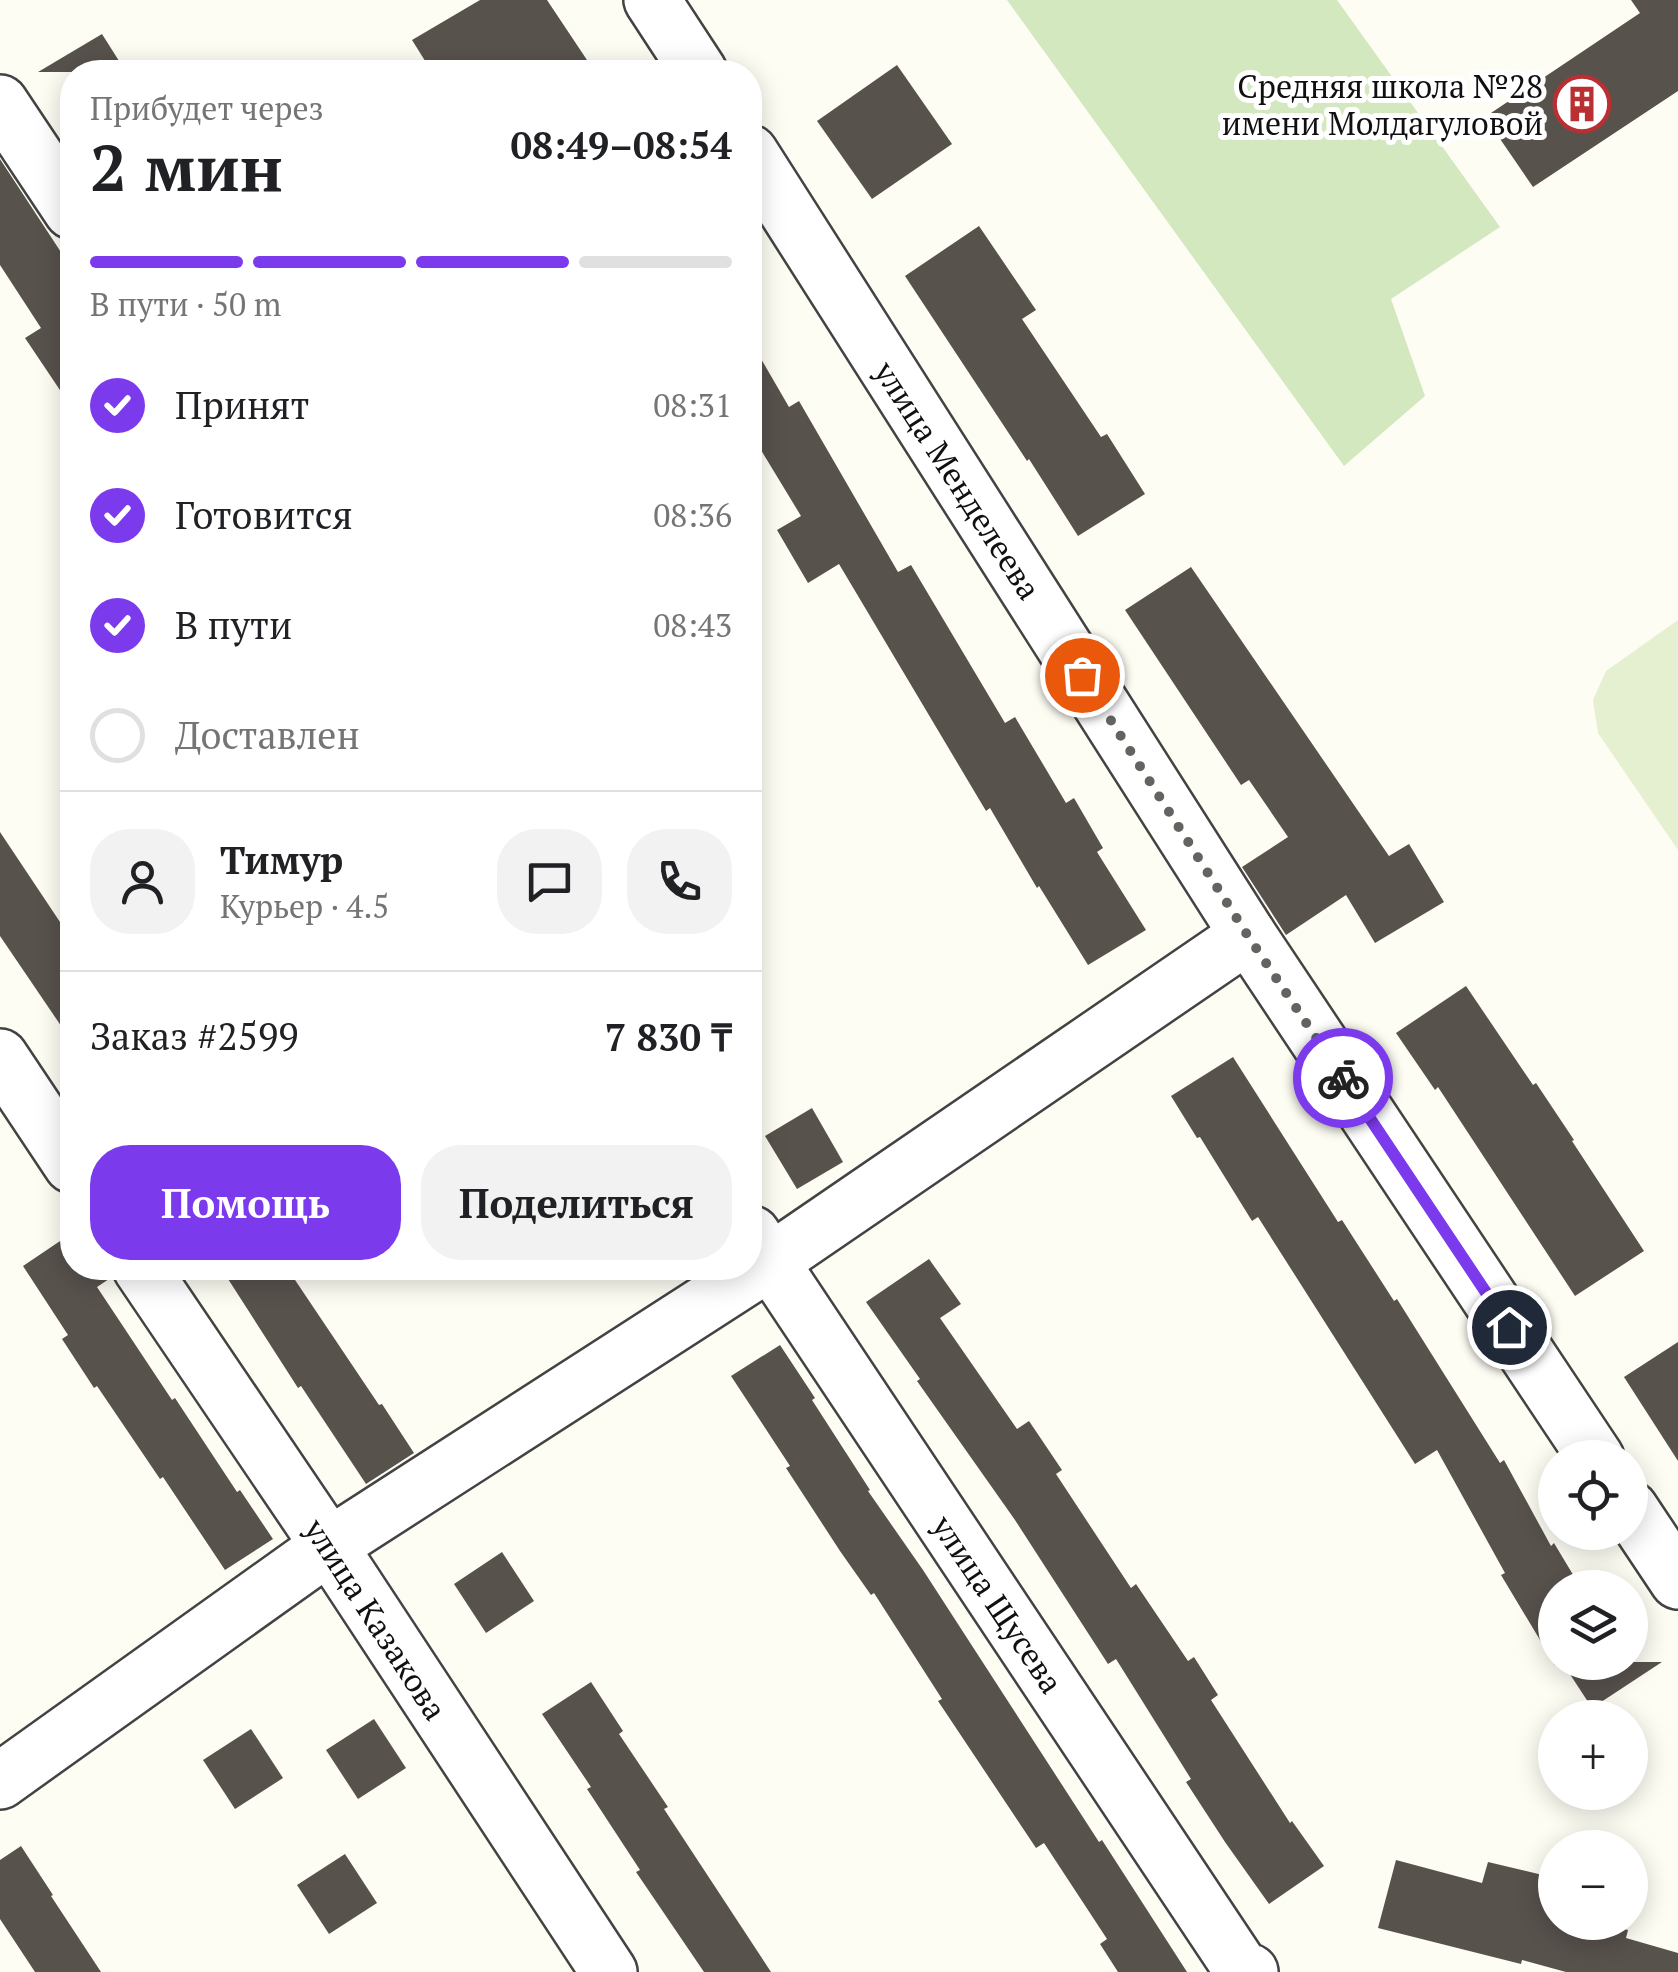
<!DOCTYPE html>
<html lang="ru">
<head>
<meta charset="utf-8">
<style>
	body { margin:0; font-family:"PT Serif",serif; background:#f2f2f2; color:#202124; height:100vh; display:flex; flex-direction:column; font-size:38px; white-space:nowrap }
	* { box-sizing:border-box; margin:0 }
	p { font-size:32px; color:#757577 }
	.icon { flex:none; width:55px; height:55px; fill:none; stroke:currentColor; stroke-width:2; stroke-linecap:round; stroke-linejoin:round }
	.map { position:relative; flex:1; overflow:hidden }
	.drawer { position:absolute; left:60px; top:60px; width:702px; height:1220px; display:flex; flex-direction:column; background:#fff; border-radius:40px; box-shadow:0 5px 25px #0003 }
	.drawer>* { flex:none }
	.fabs { position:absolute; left:1538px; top:1440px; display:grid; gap:20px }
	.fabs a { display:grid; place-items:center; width:110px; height:110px; border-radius:50%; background:#fff; box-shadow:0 5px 25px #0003; font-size:50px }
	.pin { position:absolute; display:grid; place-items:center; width:85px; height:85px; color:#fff; margin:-42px; border:5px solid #fff; border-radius:50%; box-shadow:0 2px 10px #0007 }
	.courier { position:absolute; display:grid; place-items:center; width:100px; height:100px; margin:-50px; border:8px solid #7c3aed; border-radius:50%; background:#fff; color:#222; box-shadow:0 2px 12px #0007 }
	.summary em { font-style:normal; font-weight:800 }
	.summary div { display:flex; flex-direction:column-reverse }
	.summary { display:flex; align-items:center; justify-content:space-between; height:170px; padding:0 30px }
	h1 { font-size:65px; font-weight:800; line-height:75px }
	.bar { display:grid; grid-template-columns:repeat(4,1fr); gap:15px 10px; align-content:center; height:120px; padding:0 30px }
	.bar i { height:12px; border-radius:8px; background:#e0e0e0 }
	.bar .selected { background:#7c3aed }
	.bar p { grid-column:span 4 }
	.line { display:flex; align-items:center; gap:25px; padding:0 30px; border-top:2px solid #e0e0e0 }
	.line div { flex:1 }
	.round { display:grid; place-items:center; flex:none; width:105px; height:105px; border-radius:40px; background:#f2f2f2 }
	ol { padding:0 30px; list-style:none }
	li { display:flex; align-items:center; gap:30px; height:110px }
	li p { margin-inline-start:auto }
	li .icon { padding:10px; border-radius:50%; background:#7c3aed; color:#fff; stroke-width:4 }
	li:last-child { color:#757577 }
	li i { width:55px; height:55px; border:5px solid #e0e0e0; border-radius:50% }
	.button { display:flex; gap:20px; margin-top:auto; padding:20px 30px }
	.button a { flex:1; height:115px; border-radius:40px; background:#7c3aed; color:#fff; font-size:40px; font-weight:800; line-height:115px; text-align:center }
	.button a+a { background:#f2f2f2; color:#202124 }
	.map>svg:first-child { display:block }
</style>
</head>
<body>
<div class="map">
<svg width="1678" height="1972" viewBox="0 0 1678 1972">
	<rect width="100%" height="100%" fill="#fefdf4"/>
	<path fill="#d3e8be" d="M 1007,0 L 1337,0 L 1500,227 L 1391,299 L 1425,396 L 1344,466 Z"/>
	<path fill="#e4f0d0" d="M 1678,620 L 1678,850 L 1598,733 L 1593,700 L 1606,671 Z"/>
	<g fill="#58524d">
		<path d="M 480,0 L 547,0 L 595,72 L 432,72 L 412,40 Z"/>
		<path d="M 1631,0 L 1678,0 L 1678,91 L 1533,187 L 1485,117 L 1640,13 Z"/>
		<path d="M 102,34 L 126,72 L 38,72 Z"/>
		<path d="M 897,65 L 952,144 L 872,199 L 817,121 Z"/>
		<path d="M 0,159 L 72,269 L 72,408 L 25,338 L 41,328 L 0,265 Z"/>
		<path d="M 979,226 L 1036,310 L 1022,319 L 1101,437 L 1107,434 L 1145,494 L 1078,536 L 1029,459 L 1027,461 L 905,276 Z"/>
		<path d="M 750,340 L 789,407 L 799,401 L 898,572 L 911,565 L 1005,723 L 1015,717 L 1066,803 L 1074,798 L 1103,848 L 1097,852 L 1146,930 L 1088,965 L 1039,886 L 1037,888 L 990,808 L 986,811 L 839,564 L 808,583 L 777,530 L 801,516 L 750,432 Z"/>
		<path d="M 1191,567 L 1389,856 L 1409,844 L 1444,902 L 1375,943 L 1346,895 L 1286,935 L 1242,867 L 1288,837 L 1249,780 L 1241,785 L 1125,610 Z"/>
		<path d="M 0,832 L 72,940 L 72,1042 L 0,936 Z"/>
		<path d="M 1466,986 L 1533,1085 L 1536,1083 L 1574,1140 L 1572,1141 L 1644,1251 L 1575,1296 L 1438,1087 L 1435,1090 L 1396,1033 Z"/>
		<path d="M 1233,1057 L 1338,1222 L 1342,1220 L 1394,1301 L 1397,1299 L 1500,1463 L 1504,1460 L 1551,1546 L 1554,1543 L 1581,1588 L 1555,1588 L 1555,1665 L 1501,1575 L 1505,1573 L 1437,1450 L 1415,1464 L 1258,1217 L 1252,1221 L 1200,1137 L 1197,1138 L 1171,1096 Z"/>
		<path d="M 812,1108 L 843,1162 L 797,1189 L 765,1136 Z"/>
		<path d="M 72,1233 L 72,1268 L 110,1268 L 112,1277 L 97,1287 L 172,1400 L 175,1398 L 237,1492 L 240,1490 L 273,1539 L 225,1570 L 163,1477 L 160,1479 L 97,1386 L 94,1388 L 62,1339 L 68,1335 L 23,1266 Z"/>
		<path d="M 929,1259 L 961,1304 L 940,1318 L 1017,1429 L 1029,1421 L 1062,1470 L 1056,1474 L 1131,1588 L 1136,1584 L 1188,1661 L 1194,1657 L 1218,1695 L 1211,1700 L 1290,1823 L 1292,1821 L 1324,1866 L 1269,1904 L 1225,1842 L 1186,1782 L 1191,1779 L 1116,1659 L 1108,1664 L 1015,1520 L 917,1381 L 920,1379 L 866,1302 Z"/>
		<path d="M 221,1268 L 287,1268 L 379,1405 L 382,1404 L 414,1453 L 366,1484 L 301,1386 L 298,1388 Z"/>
		<path d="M 1678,1342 L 1678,1461 L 1624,1377 Z"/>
		<path d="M 780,1345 L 815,1398 L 812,1400 L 870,1490 L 868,1491 L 923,1570 L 1099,1842 L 1102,1840 L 1187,1972 L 1118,1972 L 1100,1944 L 1107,1939 L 1044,1843 L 1036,1848 L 938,1701 L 942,1699 L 874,1593 L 871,1595 L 840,1551 L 786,1468 L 790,1466 L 731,1376 Z"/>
		<path d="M 502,1552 L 534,1601 L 486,1633 L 454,1584 Z"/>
		<path d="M 1562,1662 L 1662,1662 L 1592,1708 Z"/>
		<path d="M 591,1682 L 623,1731 L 619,1734 L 668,1807 L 664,1809 L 771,1972 L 704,1972 L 636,1872 L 640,1870 L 587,1789 L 591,1787 L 542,1714 Z"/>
		<path d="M 374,1719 L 406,1768 L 358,1799 L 326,1750 Z"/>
		<path d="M 251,1729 L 283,1778 L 235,1809 L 203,1760 Z"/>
		<path d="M 21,1846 L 53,1895 L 51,1896 L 101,1972 L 35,1972 L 0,1919 L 0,1860 Z"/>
		<path d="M 345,1854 L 377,1903 L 329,1934 L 297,1885 Z"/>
		<path d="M 1396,1860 L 1482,1883 L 1488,1862 L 1555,1878 L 1555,1922 L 1601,1922 L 1628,1930 L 1626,1938 L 1678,1953 L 1678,1972 L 1566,1972 L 1522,1960 L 1521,1964 L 1378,1928 Z"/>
	</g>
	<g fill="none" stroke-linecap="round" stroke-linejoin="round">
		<g stroke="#434343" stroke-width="60">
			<g id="minor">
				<path d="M 652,0 L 699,72"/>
				<path d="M 0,103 L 72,211"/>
				<path d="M 750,153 L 1248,935 L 1596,1458"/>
				<path d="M 0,1057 L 72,1165"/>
				<path d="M 752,1234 L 1242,1970 L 1250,1972"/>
				<path d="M 141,1268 L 329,1546 L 609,1972"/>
				<path d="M 1630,1509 L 1678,1581"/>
				<path d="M 0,1781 L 329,1546 L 770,1262 L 1248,935"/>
			</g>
		</g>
		<use href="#minor" stroke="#fff" stroke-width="55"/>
	</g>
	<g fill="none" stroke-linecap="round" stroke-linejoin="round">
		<path stroke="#636360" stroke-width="10" stroke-dasharray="0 18" d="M 1082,675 L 1248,936 L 1343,1078"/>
		<path stroke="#7c3aed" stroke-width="12" d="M 1343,1078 L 1509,1327"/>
	</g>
	<defs>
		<g id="building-ring" transform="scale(2.875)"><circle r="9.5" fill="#fff" stroke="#ba2f32" stroke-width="1.5"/><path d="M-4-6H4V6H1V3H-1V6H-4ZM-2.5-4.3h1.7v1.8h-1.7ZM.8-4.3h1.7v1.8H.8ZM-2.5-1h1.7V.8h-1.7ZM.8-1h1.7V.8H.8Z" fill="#ba2f32"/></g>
	</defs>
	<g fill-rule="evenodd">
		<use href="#building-ring" x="1582" y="104"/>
	</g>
	<g text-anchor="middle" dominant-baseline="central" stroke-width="10" stroke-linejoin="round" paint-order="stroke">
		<g font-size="32" fill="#101010" stroke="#fff" text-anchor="end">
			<text x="1543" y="86">Средняя школа №28<tspan x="1543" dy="37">имени Молдагуловой</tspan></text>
		</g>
		<g font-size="32" fill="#101010" stroke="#fff">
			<text transform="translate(958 480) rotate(57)">улица Менделеева</text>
			<text transform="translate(998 1604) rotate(56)">улица Щусева</text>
			<text transform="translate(376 1619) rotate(57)">улица Казакова</text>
		</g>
	</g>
</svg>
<div class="fabs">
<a><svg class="icon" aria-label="locate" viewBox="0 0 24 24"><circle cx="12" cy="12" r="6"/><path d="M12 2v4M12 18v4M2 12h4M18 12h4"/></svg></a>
<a><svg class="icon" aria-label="layers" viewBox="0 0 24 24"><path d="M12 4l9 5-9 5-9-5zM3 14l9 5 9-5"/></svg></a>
<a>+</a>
<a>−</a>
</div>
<div class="pin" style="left:1082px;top:675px;background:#ea580c"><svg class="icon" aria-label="bag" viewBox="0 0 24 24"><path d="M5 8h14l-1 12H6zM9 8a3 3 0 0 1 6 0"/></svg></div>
<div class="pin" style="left:1509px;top:1327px;background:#1f2937"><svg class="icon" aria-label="home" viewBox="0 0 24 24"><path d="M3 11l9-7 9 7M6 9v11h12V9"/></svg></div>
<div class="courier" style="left:1343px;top:1078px"><svg class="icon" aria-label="bike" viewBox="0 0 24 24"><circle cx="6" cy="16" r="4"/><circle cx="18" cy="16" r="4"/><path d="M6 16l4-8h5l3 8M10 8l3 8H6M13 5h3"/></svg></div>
<section class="drawer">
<div class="summary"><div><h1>2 мин</h1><p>Прибудет через</p></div><em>08:49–08:54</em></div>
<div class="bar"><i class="selected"></i><i class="selected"></i><i class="selected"></i><i></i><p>В пути · 50 m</p></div>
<ol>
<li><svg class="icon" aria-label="check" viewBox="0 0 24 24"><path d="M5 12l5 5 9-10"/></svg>Принят<p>08:31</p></li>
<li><svg class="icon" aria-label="check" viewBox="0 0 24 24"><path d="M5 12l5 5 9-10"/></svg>Готовится<p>08:36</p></li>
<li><svg class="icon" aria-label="check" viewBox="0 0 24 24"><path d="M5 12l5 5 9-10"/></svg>В пути<p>08:43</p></li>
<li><i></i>Доставлен</li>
</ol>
<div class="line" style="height:180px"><a class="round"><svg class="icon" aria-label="person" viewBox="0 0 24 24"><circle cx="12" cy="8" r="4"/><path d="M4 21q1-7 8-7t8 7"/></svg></a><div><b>Тимур</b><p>Курьер · 4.5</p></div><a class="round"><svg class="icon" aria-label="chat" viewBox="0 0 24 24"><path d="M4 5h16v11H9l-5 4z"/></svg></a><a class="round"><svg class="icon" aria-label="phone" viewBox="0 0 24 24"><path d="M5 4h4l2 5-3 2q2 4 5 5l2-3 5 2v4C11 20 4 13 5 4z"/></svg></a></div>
<div class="line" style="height:130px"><div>Заказ #2599</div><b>7 830 ₸</b></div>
<div class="button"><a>Помощь</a><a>Поделиться</a></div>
</section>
</div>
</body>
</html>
